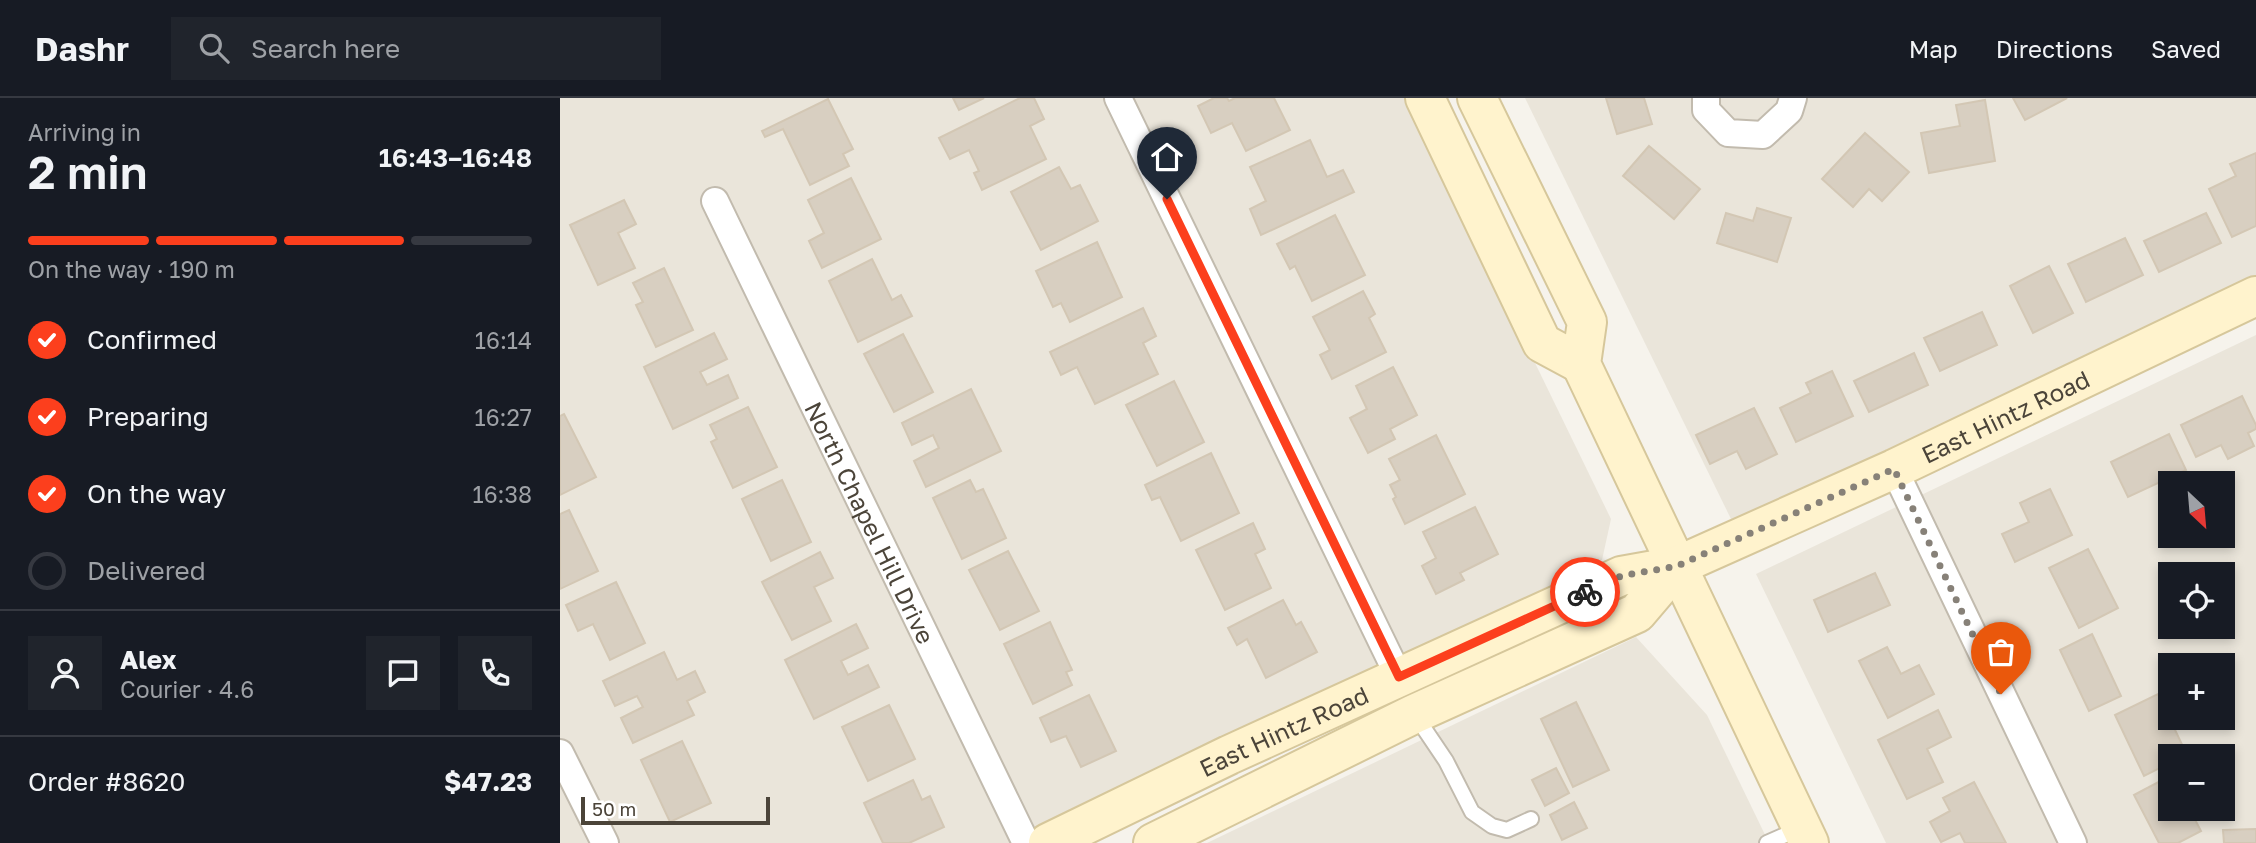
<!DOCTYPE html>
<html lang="en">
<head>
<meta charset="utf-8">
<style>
	body { margin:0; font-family:"Golos Text",sans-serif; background:#20242c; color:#f1f3f6; height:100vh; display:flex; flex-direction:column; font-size:26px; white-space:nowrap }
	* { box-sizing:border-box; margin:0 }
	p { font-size:23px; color:#9ea1a6 }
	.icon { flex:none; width:38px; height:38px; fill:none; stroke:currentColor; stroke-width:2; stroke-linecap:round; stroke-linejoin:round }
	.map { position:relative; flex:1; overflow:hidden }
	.panel { display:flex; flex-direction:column; background:#171b24; width:560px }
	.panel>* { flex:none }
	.needle { width:46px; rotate:154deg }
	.fabs { position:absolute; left:1598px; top:373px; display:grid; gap:14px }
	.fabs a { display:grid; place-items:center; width:77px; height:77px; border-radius:0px; background:#171b24; box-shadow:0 4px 10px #0003; font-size:35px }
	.scale { position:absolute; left:21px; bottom:18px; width:189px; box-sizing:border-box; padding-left:7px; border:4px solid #4b4439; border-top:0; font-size:19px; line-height:24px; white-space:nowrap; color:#4b4439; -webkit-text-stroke:5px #fff; paint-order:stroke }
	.pin { position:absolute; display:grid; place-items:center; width:60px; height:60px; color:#fff; margin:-72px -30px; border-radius:50% 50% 50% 0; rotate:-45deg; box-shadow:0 0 7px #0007 }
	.pin .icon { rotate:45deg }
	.courier { position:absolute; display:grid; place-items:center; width:70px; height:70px; margin:-35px; border:5px solid #fc3f1d; border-radius:50%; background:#fff; color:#222; box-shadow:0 2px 9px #0007 }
	.overview em { font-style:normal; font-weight:600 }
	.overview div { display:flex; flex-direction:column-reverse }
	.overview { display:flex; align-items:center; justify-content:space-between; height:119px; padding:0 28px }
	h1 { font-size:46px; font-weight:600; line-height:52px }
	.bar { display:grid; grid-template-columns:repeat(4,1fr); gap:10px 7px; align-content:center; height:84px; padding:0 28px }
	.bar i { height:9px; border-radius:5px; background:#363941 }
	.bar .active { background:#fc3f1d }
	.bar p { grid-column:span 4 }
	.line { display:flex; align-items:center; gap:18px; padding:0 28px; border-top:2px solid #363941 }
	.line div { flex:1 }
	.round { display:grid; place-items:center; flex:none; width:74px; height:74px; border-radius:0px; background:#20242c }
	ol { padding:0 28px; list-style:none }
	li { display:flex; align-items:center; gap:21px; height:77px }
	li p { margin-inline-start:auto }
	li .icon { padding:7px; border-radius:50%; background:#fc3f1d; color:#fff; stroke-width:4 }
	li:last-child { color:#9ea1a6 }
	li i { width:38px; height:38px; border:4px solid #363941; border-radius:50% }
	header { display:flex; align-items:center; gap:42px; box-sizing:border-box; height:98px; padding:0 35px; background:#171b24; border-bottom:2px solid #363941 }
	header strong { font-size:33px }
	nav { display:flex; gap:38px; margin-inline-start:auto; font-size:24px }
	.search { width:490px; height:63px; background:#20242c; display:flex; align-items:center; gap:18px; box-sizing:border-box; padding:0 24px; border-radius:0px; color:#9ea1a6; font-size:26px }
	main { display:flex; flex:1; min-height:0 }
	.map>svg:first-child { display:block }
</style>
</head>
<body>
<header>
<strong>Dashr</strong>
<div class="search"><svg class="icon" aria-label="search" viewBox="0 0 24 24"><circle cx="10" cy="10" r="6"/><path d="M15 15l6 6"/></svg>Search here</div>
<nav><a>Map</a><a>Directions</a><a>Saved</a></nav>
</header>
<main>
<section class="panel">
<div class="overview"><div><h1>2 min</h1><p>Arriving in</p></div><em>16:43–16:48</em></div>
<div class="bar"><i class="active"></i><i class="active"></i><i class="active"></i><i></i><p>On the way · 190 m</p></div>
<ol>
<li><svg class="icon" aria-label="check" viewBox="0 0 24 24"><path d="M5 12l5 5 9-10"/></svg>Confirmed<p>16:14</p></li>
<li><svg class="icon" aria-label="check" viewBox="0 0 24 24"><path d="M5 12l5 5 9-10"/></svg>Preparing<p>16:27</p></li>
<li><svg class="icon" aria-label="check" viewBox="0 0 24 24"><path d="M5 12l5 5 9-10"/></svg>On the way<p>16:38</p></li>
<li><i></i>Delivered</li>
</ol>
<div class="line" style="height:126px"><a class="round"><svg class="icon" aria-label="person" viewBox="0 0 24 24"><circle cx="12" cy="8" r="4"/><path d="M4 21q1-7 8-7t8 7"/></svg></a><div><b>Alex</b><p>Courier · 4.6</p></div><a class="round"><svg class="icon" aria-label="chat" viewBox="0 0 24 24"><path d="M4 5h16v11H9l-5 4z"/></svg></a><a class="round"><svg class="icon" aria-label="phone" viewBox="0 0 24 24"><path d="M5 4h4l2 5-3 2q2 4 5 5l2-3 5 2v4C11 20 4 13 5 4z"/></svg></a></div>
<div class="line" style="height:91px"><div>Order #8620</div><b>$47.23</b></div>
</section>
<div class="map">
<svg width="1696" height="745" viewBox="0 0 1696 745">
	<rect width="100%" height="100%" fill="#f6f3ec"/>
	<g fill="#eae5da" fill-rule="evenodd">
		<path d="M 0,0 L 846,0 L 1051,421 L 1042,462 L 465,745 L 0,745 Z"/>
		<path d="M 965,0 L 1696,0 L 1696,182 L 1188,418 L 1171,421 Z"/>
		<path d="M 1696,237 L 1696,745 L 1326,745 L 1196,476 ZM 1610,385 L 1662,385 L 1662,438 L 1610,438 ZM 1610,476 L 1662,476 L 1662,528 L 1610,528 ZM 1610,567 L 1662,567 L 1662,620 L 1610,620 ZM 1610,658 L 1662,658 L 1662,710 L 1610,710 Z"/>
		<path d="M 1076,539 L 1147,617 L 1209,745 L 647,745 Z"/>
	</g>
	<g fill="#d8cfc1" stroke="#d3c7b4" stroke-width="2">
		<path d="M 393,0 L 424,0 L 399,12 Z"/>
		<path d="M 460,0 L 474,0 L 484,21 L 470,28 L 486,61 L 422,92 L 414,75 L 419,73 L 409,52 L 390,61 L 379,40 Z"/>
		<path d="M 654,0 L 667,0 L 669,3 L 675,0 L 714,0 L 730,32 L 686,53 L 672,25 L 651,35 L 638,8 Z"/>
		<path d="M 1046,0 L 1084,0 L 1092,26 L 1057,36 Z"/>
		<path d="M 1453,0 L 1507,0 L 1465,22 Z"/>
		<path d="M 268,1 L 293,51 L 283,56 L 289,68 L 250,87 L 223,31 L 205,39 L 202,33 Z"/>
		<path d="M 1425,2 L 1435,63 L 1369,75 L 1361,35 L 1400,28 L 1396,7 Z"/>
		<path d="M 1305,35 L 1349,74 L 1322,103 L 1309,91 L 1293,109 L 1262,81 Z"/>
		<path d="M 750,42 L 767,79 L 783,72 L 794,94 L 701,137 L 690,111 L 706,103 L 690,69 Z"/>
		<path d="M 1089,48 L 1140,91 L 1114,121 L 1063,78 Z"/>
		<path d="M 1696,55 L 1696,128 L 1672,139 L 1649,91 L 1676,78 L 1670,66 Z"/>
		<path d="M 499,69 L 511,91 L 520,87 L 538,123 L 481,152 L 451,94 Z"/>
		<path d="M 291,80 L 321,141 L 262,170 L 249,143 L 264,135 L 248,102 Z"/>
		<path d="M 64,102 L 76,126 L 58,135 L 75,170 L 38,187 L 10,127 Z"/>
		<path d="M 1197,110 L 1231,120 L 1217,164 L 1157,145 L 1166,115 L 1193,123 Z"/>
		<path d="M 1646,115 L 1661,145 L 1599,174 L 1584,143 Z"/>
		<path d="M 775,117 L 805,177 L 752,203 L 735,168 L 730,171 L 717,146 Z"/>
		<path d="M 1565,140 L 1583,177 L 1526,204 L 1508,166 Z"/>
		<path d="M 537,144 L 562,199 L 510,224 L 501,205 L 493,209 L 476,173 Z"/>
		<path d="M 312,161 L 332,202 L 341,197 L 352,218 L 298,244 L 269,183 Z"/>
		<path d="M 1489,168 L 1513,215 L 1473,235 L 1450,188 Z"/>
		<path d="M 104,170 L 133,232 L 96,249 L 76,207 L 83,204 L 73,185 Z"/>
		<path d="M 803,193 L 815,216 L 809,220 L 826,254 L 772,281 L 760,257 L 770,252 L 753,219 Z"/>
		<path d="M 583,210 L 596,238 L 583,245 L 598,276 L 535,306 L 517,269 L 501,277 L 490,254 Z"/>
		<path d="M 1422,214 L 1437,247 L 1380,273 L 1364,240 Z"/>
		<path d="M 154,235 L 167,261 L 140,274 L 147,287 L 168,277 L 178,300 L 113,331 L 84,269 Z"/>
		<path d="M 343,236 L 373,294 L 334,314 L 304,256 Z"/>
		<path d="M 1354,255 L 1368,287 L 1309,314 L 1294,283 Z"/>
		<path d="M 833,269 L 857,317 L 830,331 L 835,341 L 808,355 L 790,320 L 807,311 L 796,288 Z"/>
		<path d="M 1272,273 L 1293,318 L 1236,344 L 1220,310 L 1251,295 L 1246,285 Z"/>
		<path d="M 614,283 L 644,344 L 597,368 L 566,307 Z"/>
		<path d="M 411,291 L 441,353 L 366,389 L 354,363 L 379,350 L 373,337 L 352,347 L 342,325 Z"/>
		<path d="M 1682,298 L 1696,327 L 1696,331 L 1688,335 L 1694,348 L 1668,361 L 1661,347 L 1636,359 L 1621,327 Z"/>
		<path d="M 188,309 L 217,369 L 173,390 L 151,344 L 157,341 L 150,327 Z"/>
		<path d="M 1194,310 L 1217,356 L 1186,371 L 1177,353 L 1150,366 L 1136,337 Z"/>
		<path d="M 4,316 L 36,379 L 0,397 L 0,318 Z"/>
		<path d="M 1609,336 L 1626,372 L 1568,399 L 1551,364 Z"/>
		<path d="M 876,337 L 905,396 L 845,426 L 833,401 L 836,399 L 830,387 L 840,382 L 829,361 Z"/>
		<path d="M 651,355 L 679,415 L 621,443 L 600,399 L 592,402 L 585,387 Z"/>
		<path d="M 222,382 L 251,444 L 211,463 L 182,401 Z"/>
		<path d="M 410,382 L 416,394 L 423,391 L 446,440 L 402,461 L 373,400 Z"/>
		<path d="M 1490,391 L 1512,437 L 1455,464 L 1442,436 L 1469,424 L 1460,405 Z"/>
		<path d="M 915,409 L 938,456 L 900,475 L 904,482 L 876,496 L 862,468 L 876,460 L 863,434 Z"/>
		<path d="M 9,412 L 38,473 L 0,491 L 0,416 Z"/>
		<path d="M 693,425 L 705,451 L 695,456 L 711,490 L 665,512 L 636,452 Z"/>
		<path d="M 1528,451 L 1558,510 L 1519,530 L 1489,470 Z"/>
		<path d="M 448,453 L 479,513 L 440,532 L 409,472 Z"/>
		<path d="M 260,454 L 273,480 L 254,489 L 271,523 L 232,542 L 202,484 Z"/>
		<path d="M 1315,475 L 1330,507 L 1268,534 L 1254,502 Z"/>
		<path d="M 56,484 L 85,545 L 50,562 L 33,526 L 18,533 L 6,507 Z"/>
		<path d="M 723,502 L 736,527 L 741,524 L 757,554 L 706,580 L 687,541 L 677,547 L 668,530 Z"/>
		<path d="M 490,524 L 512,572 L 506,574 L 512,587 L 473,606 L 444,546 Z"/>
		<path d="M 296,526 L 308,550 L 281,563 L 288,577 L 308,567 L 319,589 L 254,621 L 225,562 Z"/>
		<path d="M 1532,536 L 1561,598 L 1529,613 L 1500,552 Z"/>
		<path d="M 1327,549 L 1341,576 L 1359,567 L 1374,596 L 1328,620 L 1299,563 Z"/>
		<path d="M 104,554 L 117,582 L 135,573 L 145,594 L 127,603 L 134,617 L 73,645 L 61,620 L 83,609 L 77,598 L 55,608 L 43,583 Z"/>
		<path d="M 1598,596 L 1627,657 L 1610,658 L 1610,665 L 1584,678 L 1555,617 Z"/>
		<path d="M 529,597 L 556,653 L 521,669 L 506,638 L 491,644 L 480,620 Z"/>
		<path d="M 1016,604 L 1049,672 L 1013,689 L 981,621 Z"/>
		<path d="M 329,607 L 355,661 L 308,683 L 282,629 Z"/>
		<path d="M 1378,612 L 1391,639 L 1367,651 L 1383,684 L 1347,701 L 1318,642 Z"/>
		<path d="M 122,643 L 151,705 L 110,724 L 81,662 Z"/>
		<path d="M 996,670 L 1009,695 L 985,708 L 972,682 Z"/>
		<path d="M 1610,678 L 1610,710 L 1629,710 L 1641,733 L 1618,745 L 1599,745 L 1574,697 Z"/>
		<path d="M 353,682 L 362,702 L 370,698 L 384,729 L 349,745 L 323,745 L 304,705 Z"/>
		<path d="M 1414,684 L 1446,745 L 1405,745 L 1400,735 L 1381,744 L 1370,724 L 1390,713 L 1383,700 Z"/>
		<path d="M 1014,704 L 1027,730 L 1002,742 L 990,717 Z"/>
		<path d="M 1696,731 L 1696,745 L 1664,745 L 1663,732 Z"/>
	</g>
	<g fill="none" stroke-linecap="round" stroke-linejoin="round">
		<g stroke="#c2bbae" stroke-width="18">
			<g id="lane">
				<path d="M 855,617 L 886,663 L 912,714 L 932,728 L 947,732 L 971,721"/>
				<path d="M 1207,745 L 1241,730"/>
			</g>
		</g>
		<g stroke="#c2bbae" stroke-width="30">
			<g id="street">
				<path d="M 558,0 L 839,579"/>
				<path d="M 1146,0 L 1146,12 L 1168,35 L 1203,37 L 1229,13 L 1233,0"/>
				<path id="s1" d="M 155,103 L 466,745"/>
				<path d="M 1334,371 L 1513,745"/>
				<path d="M 0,655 L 45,745"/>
			</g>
		</g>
		<g stroke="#d6c79b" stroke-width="42">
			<g id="secondary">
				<path d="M 865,0 L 982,245 L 1021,266"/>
				<path d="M 917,0 L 1027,224 L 1021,266 L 1249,745"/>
				<path id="s2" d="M 488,745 L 669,657 L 1061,478 L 1117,468 L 1334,371 L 1696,198"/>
				<path d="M 593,745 L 854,616 L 1077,515 L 1117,468"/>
			</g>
		</g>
		<use href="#lane" stroke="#fff" stroke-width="14"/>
		<use href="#street" stroke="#fff" stroke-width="26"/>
		<use href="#secondary" stroke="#fff3cd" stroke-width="38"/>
	</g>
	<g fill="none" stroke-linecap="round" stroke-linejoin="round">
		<path stroke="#878178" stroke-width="7" stroke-dasharray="0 12.6" d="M 1025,494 L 1061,478 L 1117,468 L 1334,371 L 1441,596"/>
		<path stroke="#fc3f1d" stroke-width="9" d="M 607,101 L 839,579 L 1025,494"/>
	</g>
	<g text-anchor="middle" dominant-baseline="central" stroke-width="7" stroke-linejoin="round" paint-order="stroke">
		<g font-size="24" fill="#4b4439" stroke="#fff">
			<text stroke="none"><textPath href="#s2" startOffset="1050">East Hintz Road</textPath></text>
			<text stroke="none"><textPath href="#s1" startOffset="357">North Chapel Hill Drive</textPath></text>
			<text stroke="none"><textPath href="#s2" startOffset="261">East Hintz Road</textPath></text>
		</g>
	</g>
</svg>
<div class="fabs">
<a><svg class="needle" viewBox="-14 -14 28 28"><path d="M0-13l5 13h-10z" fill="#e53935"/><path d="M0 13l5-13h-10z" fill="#9ea1a6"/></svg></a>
<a><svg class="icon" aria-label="locate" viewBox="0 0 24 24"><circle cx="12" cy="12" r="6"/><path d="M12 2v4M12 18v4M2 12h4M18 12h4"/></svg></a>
<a>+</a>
<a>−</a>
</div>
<div class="scale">50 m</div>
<div class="pin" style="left:1441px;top:596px;background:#ea580c"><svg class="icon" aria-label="bag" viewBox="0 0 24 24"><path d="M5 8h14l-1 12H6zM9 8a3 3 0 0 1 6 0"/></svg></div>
<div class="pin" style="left:607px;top:101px;background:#1f2937"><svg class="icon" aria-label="home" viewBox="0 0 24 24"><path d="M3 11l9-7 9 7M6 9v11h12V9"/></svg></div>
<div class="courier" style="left:1025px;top:494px"><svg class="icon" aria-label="bike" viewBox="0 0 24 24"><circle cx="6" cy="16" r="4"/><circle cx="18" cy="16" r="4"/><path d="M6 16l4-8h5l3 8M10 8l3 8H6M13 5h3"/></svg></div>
</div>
</main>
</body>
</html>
